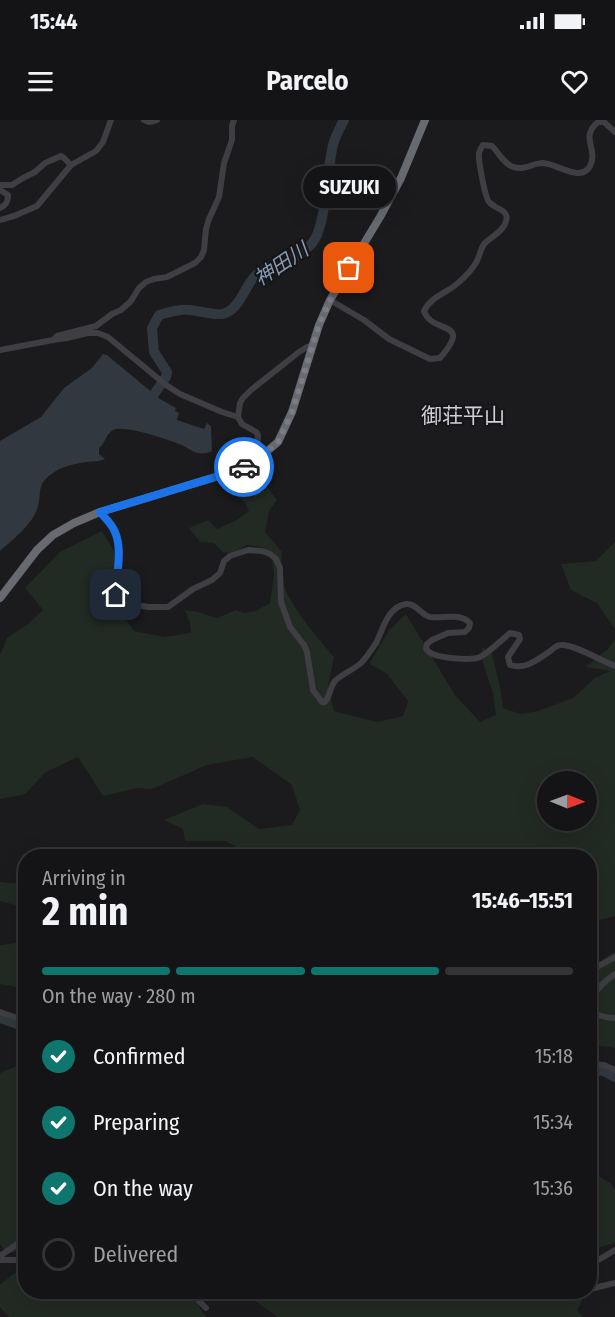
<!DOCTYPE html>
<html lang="en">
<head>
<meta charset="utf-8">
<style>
	body { margin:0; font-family:"Fira Sans Condensed","Noto Sans JP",sans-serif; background:#1d1d1f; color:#f1f3f6; height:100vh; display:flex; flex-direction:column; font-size:22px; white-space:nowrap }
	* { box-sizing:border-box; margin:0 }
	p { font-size:20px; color:#9d9ea1 }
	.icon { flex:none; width:33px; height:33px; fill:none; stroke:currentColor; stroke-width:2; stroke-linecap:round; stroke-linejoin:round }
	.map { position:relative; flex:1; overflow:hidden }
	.details { position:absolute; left:18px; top:729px; width:579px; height:450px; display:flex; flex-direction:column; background:#141416; border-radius:24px; box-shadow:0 6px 24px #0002,0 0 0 2px #333335 }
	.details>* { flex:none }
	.needle { width:39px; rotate:91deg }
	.tools { position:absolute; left:537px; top:651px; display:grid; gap:12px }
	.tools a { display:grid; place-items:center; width:60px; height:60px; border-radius:50%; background:#141416; box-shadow:0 6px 24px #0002,0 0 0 2px #333335; font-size:30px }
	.pin { position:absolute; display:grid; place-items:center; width:51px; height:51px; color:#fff; margin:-26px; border-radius:12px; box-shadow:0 3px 9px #0006 }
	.courier { position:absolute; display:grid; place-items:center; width:60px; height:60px; margin:-30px; border:4px solid #1a73e8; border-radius:50%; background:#fff; color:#222; box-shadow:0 2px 8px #0007 }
	.bubble { position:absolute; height:42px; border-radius:21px; background:#141416; box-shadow:0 6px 24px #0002,0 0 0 2px #333335; font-size:20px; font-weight:700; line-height:42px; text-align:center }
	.summary em { font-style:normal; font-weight:700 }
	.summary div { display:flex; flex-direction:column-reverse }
	.summary { display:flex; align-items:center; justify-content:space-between; height:102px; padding:0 24px }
	h1 { font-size:39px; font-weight:700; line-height:45px }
	.bar { display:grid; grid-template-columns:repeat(4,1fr); gap:9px 6px; align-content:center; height:72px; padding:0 24px }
	.bar i { height:8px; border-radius:4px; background:#333335 }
	.bar .selected { background:#0f766e }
	.bar p { grid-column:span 4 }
	ol { padding:0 24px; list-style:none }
	li { display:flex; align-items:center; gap:18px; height:66px }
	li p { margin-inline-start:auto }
	li .icon { padding:6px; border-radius:50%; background:#0f766e; color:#fff; stroke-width:4 }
	li:last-child { color:#9d9ea1 }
	li i { width:33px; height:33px; border:3px solid #333335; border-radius:50% }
	.status { display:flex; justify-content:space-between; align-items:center; height:42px; padding:0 30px; background:#141416; direction:ltr }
	.status svg { height:16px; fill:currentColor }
	header { display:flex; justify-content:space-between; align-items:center; height:78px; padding:0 24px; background:#141416; font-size:27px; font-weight:700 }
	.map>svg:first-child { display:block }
</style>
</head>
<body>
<div class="status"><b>15:44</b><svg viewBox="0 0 49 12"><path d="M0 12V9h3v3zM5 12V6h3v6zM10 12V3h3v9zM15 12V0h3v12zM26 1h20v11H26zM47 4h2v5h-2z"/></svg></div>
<header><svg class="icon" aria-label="menu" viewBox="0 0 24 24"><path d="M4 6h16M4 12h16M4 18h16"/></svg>Parcelo<svg class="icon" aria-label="heart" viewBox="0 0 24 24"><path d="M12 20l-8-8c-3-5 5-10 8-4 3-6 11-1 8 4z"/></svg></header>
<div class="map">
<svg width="615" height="1197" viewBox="0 0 615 1197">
	<rect width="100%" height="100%" fill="#1b1a1d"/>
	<g fill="#222a24" fill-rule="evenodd">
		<path d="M 258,355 L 277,380 L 269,391 L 265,412 L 282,432 C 282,439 280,449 281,456 C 286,482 317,517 334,537 L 328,566 L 334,591 L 378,602 L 403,596 L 408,581 L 386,553 L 369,544 L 390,509 L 406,494 L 455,575 L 480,602 L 496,595 L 493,573 L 483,543 L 482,527 L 492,534 L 500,566 L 503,588 L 521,594 L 538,591 L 573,578 L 595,558 L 610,551 L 585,547 L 608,529 L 615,519 L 615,796 L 590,802 L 590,736 L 281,736 L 279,733 L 248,733 L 225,721 L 185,721 L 183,709 L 164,700 L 203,684 L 227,687 L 259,709 L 292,705 L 300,690 L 292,665 L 253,637 L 207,645 L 152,669 L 137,668 L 103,676 L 78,637 L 46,652 L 25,674 L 0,679 L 0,535 L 7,518 L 28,504 L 43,490 L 25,468 L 60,432 L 102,411 L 116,434 L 110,477 L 134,511 L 164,517 L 191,513 L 190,503 L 185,490 L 198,492 L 217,498 L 236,490 L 244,493 L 256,491 L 270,483 L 274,455 L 272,440 L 262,427 L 247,425 L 233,434 L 223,432 L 214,423 L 200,422 L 189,408 L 208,400 L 217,409 L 237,400 L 249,391 L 245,382 L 228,371 L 242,357 ZM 548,662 L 586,662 L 586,700 L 548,700 Z"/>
		<path d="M 615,422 L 615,509 L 597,483 L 571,470 L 561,444 L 596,441 Z"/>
		<path d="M 0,762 L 25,764 L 25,792 L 15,785 L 0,781 Z"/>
		<path d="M 25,822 L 25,869 L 0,864 L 0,825 Z"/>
		<path d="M 614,832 L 615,832 L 615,928 L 590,924 L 590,848 Z"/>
		<path d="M 20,945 L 25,950 L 25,1129 L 7,1134 L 0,1124 L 0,953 Z"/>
		<path d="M 590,1051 L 610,1063 L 615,1070 L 615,1123 L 590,1130 L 591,1113 L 590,1111 Z"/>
		<path d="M 25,1148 L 26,1172 L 194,1172 L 195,1180 L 206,1197 L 9,1197 L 0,1187 L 0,1165 L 12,1155 Z"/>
		<path d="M 241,1172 L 587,1172 L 577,1190 L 583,1197 L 277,1197 L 264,1187 Z"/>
	</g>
	<path fill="#313840" d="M 103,234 L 107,235 L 160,279 L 176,288 L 175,291 L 179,293 L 177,300 L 204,309 L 207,303 L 211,306 L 212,331 C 208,333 203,334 198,333 C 192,332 187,327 182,325 C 169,320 124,304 113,310 C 107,313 105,323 99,328 L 99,334 L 105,339 C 99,342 94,341 87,342 C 78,343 64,346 56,351 C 32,365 45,374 35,394 C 27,409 12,420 0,431 L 0,321 L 41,297 L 64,268 L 92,248 Z"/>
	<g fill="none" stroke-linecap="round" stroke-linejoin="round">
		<g stroke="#313840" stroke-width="10">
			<path d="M 150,280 L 166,257 L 167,252 L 154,232 L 152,208 L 159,195 C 169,192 180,189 190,190 C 200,191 212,195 222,194 C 239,191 244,168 254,157 C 263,148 276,147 287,142 C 294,139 308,128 313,122 C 326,106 327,48 333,25 C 335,16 340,8 344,0"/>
			<path d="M 0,898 L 17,904 L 26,910"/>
			<path d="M 590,950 L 604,951 L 615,957"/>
		</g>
		<g stroke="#3e3e43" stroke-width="6">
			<path d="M 144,0 C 149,3 152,2 157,0"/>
			<path d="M 0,65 L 12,65 L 23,58 L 35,52 L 45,43 L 61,36 L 64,38 L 71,45"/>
			<path d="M 0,70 L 8,75 C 8,82 6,85 0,88"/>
			<path d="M 0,100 L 14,96 L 37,86 L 71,45 L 96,31 L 103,22 L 111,0"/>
			<path d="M 330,180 L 364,200 L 389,219 L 430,239 L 440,238 C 474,199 432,215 424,191 C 431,176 448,173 459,162 C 465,157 473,148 477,141 C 480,135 480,130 484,124 C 491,117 504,111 506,101 C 510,90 495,89 489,82 C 485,77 478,40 479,33 C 480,29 481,28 483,25 L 492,26 C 498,32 503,42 511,46 C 523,52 532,43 543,43 C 558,44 581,63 590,46 C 599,29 579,18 598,2 L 604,2 L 615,12"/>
			<path d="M 53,220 L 57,216 L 96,206 L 112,194 L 121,190 L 131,181 L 139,168 L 146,162 L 154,159 L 167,157 L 195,143 L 201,137 L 204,130 L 206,109 L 209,99 L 219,77 L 224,43 L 232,20 L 232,6 L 234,0"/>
			<path d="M 0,230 L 53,220 L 67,218 L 88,213 L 98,213 L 108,217 L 166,265 L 180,274 L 222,292 L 238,297"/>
			<path d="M 259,338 L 257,331 L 258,315 L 256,312 L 242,304 L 238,297 L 240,283 L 243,278 L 251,270 L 299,232 L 307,227 L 312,226"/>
			<path d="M 100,392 C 105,398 112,404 115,412 C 123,431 116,455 116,475 L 125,483 L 148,487 L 168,487 L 193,469 L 212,460 L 220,453 L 224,441 L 230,436 L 248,430 L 262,431 L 270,434 L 276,439 L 280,448 L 281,482 L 290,507 L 304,525 L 307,532 L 313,570 L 322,582 L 325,582 C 330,576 330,567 335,561 C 343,553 354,550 362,542 C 367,537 372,529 376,523 C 383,510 387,487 406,484 C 416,483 421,495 430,497 C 444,499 459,492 470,503 L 469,508 L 465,512 L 448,513 L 432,520 L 427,524 C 426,529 425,528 429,532 C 436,538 472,541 480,537 C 491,531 500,521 510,513 L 519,515 L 520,519 L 508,537 L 510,545 C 525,550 537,540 549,532 C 553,529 556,525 561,525 C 574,524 601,541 615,546"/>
			<path d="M 590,854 L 597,847 L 615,837"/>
			<path d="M 615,854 C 603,862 589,875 590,891 C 599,896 605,898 615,898"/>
			<path d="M 0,892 L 17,898 L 26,903"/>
			<path d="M 590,944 L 604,945 L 615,950"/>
			<path d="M 0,1136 L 26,1118"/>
			<path d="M 0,1140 L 26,1140"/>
			<path d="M 590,1145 L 615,1130"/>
			<path d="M 590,1169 L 615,1163"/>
			<path d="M 197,1172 L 199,1181 L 206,1188"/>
		</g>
		<path stroke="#686a72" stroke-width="8" d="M 0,478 L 37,430 L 53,415 L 74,403 L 100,392 L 232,352 L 246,346 L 259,338 L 278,322 L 292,292 L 319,205 L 330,180 L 380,97 L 401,58 L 425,0"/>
	</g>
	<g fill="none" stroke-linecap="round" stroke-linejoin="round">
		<path stroke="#7b7c84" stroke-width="6" stroke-dasharray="0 10.8" d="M 244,347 L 259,338 L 278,322 L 292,292 L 319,205 L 330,180 L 349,148"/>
		<path stroke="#1a73e8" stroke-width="8" d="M 116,475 C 116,455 123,430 115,412 C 112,404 105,398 100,392 L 232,352 L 244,347"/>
	</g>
	<g text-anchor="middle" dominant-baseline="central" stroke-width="4.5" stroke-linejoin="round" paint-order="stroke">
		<g font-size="20" font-style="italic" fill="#879cb4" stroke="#161518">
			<text transform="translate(281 144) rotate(-34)">神田川</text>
		</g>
		<g font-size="21" fill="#cfd0d8" stroke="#161518">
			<text x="463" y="296">御荘平山</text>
		</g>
	</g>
</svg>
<div class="tools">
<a><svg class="needle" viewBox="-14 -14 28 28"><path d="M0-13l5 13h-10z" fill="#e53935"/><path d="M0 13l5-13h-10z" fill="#9d9ea1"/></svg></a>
</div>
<div class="pin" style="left:349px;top:148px;background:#ea580c"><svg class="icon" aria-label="bag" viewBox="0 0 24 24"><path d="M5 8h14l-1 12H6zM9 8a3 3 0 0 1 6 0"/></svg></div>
<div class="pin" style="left:116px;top:475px;background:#1f2937"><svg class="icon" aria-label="home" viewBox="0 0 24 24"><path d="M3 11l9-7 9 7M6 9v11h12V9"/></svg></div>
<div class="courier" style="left:244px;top:347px"><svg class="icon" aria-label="car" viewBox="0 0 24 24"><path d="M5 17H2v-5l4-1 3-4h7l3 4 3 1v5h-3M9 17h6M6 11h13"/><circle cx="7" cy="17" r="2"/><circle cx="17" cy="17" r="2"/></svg></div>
<div class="bubble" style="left:303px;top:46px;width:93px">SUZUKI</div>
<section class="details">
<div class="summary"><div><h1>2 min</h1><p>Arriving in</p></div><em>15:46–15:51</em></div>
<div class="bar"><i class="selected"></i><i class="selected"></i><i class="selected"></i><i></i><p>On the way · 280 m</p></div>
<ol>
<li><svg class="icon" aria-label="check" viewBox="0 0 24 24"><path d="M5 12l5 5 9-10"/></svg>Confirmed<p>15:18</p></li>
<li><svg class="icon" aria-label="check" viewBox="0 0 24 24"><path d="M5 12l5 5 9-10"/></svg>Preparing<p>15:34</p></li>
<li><svg class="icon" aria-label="check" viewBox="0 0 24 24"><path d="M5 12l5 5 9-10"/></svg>On the way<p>15:36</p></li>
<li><i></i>Delivered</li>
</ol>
</section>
</div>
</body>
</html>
